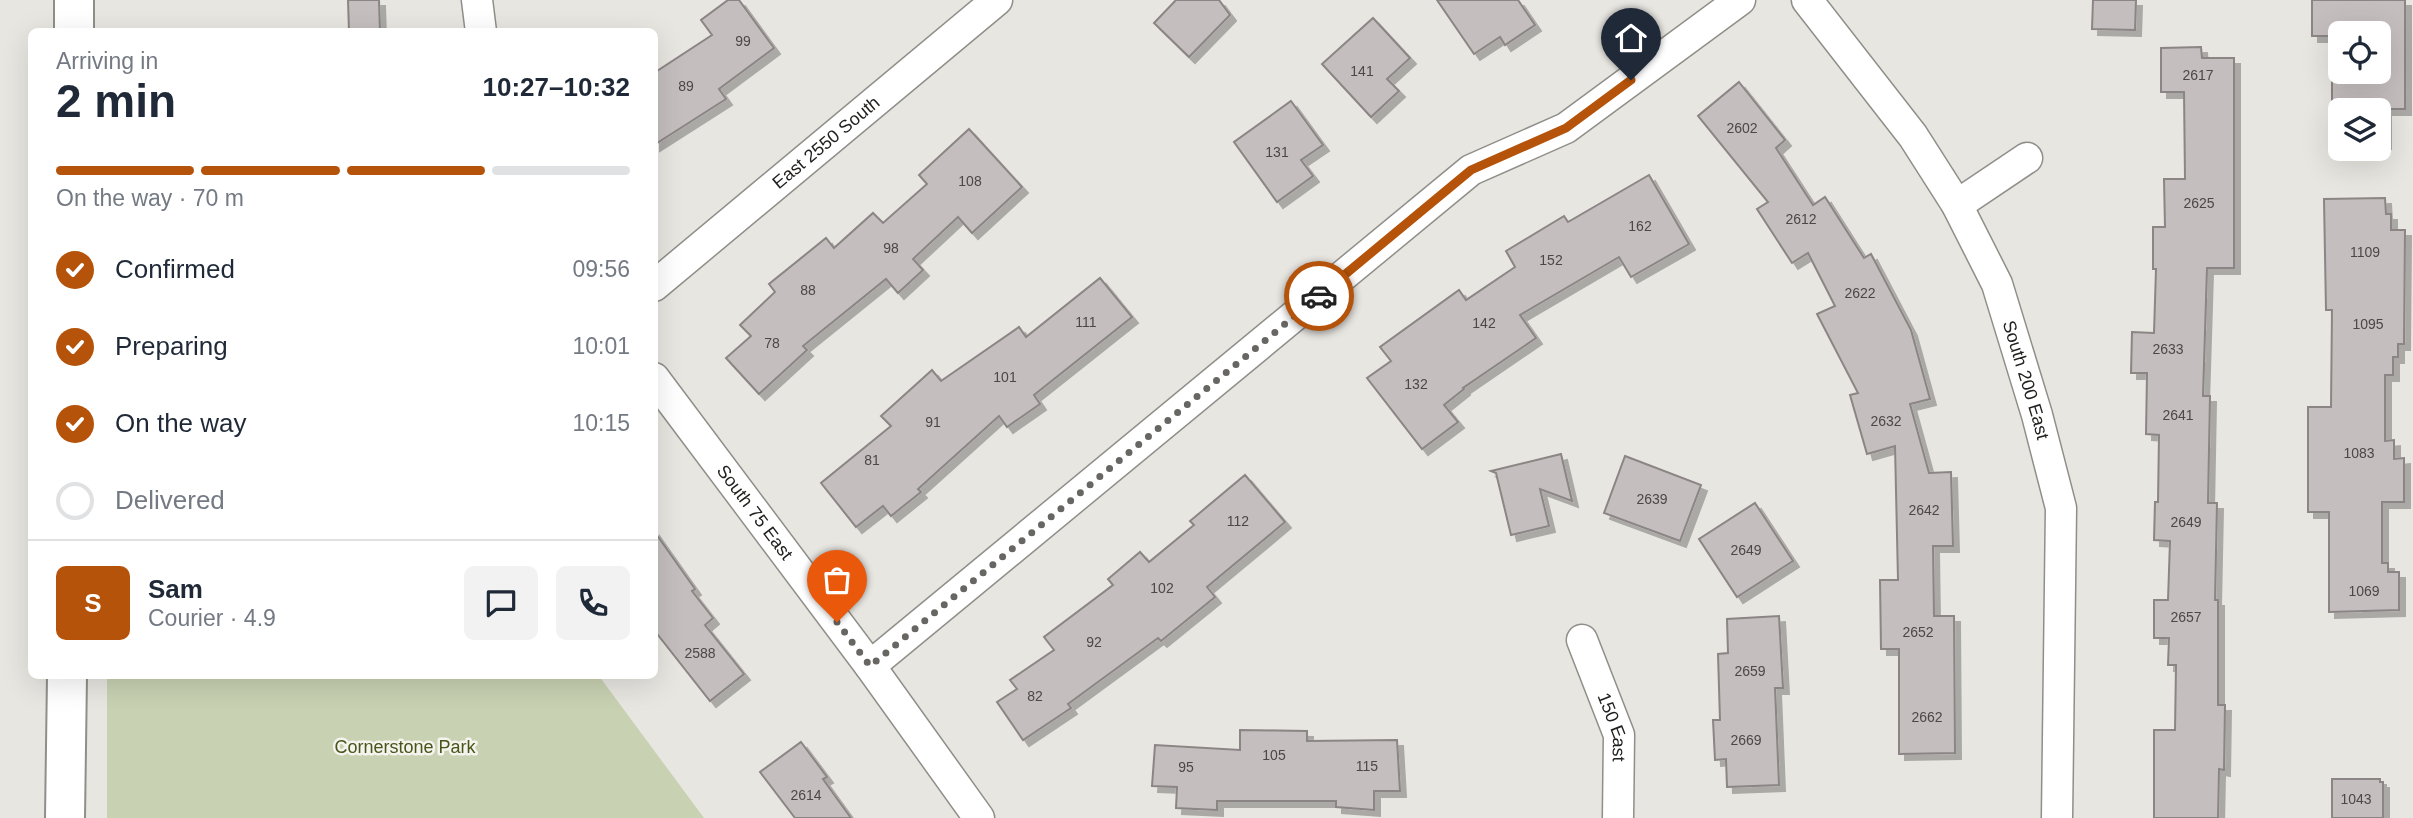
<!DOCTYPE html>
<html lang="en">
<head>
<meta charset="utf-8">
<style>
	body { margin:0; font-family:Helvetica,sans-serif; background:#f2f2f3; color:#1f2937; height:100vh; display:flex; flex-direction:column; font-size:26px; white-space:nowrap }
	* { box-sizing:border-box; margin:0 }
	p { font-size:23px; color:#747a83 }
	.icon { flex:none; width:38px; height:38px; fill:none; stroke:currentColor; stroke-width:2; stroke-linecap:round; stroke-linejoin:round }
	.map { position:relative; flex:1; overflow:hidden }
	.side { position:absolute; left:28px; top:28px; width:630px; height:651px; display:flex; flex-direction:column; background:#fff; border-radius:10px; box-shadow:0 7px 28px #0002 }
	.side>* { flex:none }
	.controls { position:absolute; left:2328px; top:21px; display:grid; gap:14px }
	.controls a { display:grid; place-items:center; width:63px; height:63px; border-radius:10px; background:#fff; box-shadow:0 7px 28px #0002; font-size:35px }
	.pin { position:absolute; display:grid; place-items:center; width:60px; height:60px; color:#fff; margin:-72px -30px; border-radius:50% 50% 50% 0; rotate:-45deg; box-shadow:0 0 7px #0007 }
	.pin .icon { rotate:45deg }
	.courier { position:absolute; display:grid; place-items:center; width:70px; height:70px; margin:-35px; border:5px solid #b45309; border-radius:50%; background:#fff; color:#222; box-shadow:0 2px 9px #0007 }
	.overview em { font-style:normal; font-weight:800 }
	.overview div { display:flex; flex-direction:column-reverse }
	.overview { display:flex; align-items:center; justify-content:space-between; height:119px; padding:0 28px }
	h1 { font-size:46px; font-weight:800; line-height:52px }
	.bar { display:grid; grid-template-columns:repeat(4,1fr); gap:10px 7px; align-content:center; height:84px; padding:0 28px }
	.bar i { height:9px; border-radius:5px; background:#e0e1e3 }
	.bar .current { background:#b45309 }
	.bar p { grid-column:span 4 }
	.line { display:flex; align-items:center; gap:18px; padding:0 28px; border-top:2px solid #e0e1e3 }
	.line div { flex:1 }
	.round { display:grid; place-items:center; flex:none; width:74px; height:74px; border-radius:10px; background:#f2f2f3 }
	ol { padding:0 28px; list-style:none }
	li { display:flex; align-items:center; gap:21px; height:77px }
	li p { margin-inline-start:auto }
	li .icon { padding:7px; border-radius:50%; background:#b45309; color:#fff; stroke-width:4 }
	li:last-child { color:#747a83 }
	li i { width:38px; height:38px; border:4px solid #e0e1e3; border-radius:50% }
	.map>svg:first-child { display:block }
</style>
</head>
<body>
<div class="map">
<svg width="2413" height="818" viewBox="0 0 2413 818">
	<defs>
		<filter id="shadow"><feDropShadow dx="6" dy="6" stdDeviation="0" flood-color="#0004"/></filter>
	</defs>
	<rect width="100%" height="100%" fill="#e8e6e1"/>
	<path fill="#c8d1b2" d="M 107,676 L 599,676 L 704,818 L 107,818 Z"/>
	<g fill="#c5bebe" stroke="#8b8585" stroke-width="2" fill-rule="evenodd" filter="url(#shadow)">
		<path d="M 348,0 L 379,0 L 380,32 L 349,32 Z"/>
		<path d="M 728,0 L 739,0 L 774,48 L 719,89 L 726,99 L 654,145 L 654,73 L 712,35 L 701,20 Z"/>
		<path d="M 1176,0 L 1219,0 L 1230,15 L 1189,57 L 1154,23 Z"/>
		<path d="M 1437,0 L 1518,0 L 1535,25 L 1505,45 L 1500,37 L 1474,54 Z"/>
		<path d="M 2093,0 L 2136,0 L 2135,30 L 2092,29 Z"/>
		<path d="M 2312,0 L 2405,0 L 2405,109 L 2385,109 L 2385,143 L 2378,143 L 2378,110 L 2340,110 L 2340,143 L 2332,143 L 2332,40 L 2331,36 L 2312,36 ZM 2340,33 L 2378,33 L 2378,72 L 2340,72 Z"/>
		<path d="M 1373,18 L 1410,58 L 1387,79 L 1399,91 L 1371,117 L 1322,64 Z"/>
		<path d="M 2201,47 L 2202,58 L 2234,58 L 2234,268 L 2207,268 L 2203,396 L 2210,396 L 2208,503 L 2217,503 L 2215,600 L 2218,600 L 2218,705 L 2225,705 L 2224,770 L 2219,769 L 2218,818 L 2154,818 L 2154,730 L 2175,730 L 2176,665 L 2168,665 L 2169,638 L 2154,638 L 2154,600 L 2168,600 L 2170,541 L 2154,540 L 2155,502 L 2158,502 L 2159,435 L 2146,434 L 2147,373 L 2131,373 L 2132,332 L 2154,333 L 2156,269 L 2153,269 L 2153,227 L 2165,227 L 2164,179 L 2185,179 L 2184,92 L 2161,92 L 2161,48 Z"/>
		<path d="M 1739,82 L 1785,140 L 1776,148 L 1813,205 L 1825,197 L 1864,258 L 1871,254 L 1911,330 L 1930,399 L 1910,404 L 1929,473 L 1951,472 L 1953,546 L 1933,546 L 1934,616 L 1954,616 L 1955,753 L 1899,754 L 1899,649 L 1881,649 L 1880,580 L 1898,580 L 1895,446 L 1867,454 L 1850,395 L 1858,393 L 1817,314 L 1835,306 L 1808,253 L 1792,263 L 1757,209 L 1768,202 L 1698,116 Z"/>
		<path d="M 1291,101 L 1323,145 L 1301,160 L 1313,176 L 1277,202 L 1234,142 Z"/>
		<path d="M 969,129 L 1022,187 L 972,233 L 958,217 L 913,259 L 923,270 L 898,293 L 886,279 L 803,346 L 807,350 L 759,394 L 726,358 L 751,336 L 740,325 L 775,292 L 769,284 L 826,238 L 834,248 L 873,213 L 883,223 L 927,184 L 919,175 Z"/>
		<path d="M 1649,175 L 1689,244 L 1631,277 L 1619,257 L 1520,315 L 1536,338 L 1463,388 L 1464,389 L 1444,405 L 1458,422 L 1422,449 L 1367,378 L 1391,361 L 1380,347 L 1459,290 L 1466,300 L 1515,267 L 1506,251 L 1564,216 L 1568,222 Z"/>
		<path d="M 2385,198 L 2386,214 L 2391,214 L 2391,230 L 2405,230 L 2404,344 L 2398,344 L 2398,357 L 2393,357 L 2393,375 L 2385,375 L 2385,441 L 2394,440 L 2394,459 L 2404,458 L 2404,502 L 2382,502 L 2382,563 L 2388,563 L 2388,572 L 2399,572 L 2399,610 L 2329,612 L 2329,512 L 2308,512 L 2308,407 L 2331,407 L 2332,310 L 2326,310 L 2324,199 Z"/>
		<path d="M 1100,278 L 1132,317 L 1034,395 L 1040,404 L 1007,427 L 999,416 L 918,489 L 921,492 L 891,516 L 883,506 L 856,527 L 821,483 L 891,426 L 881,416 L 932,370 L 941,381 L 1019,327 L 1026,337 Z"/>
		<path d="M 1561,454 L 1572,501 L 1540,489 L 1549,526 L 1511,535 L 1496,473 L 1491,471 Z"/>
		<path d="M 1625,456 L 1701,485 L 1680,541 L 1604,513 Z"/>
		<path d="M 1245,475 L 1285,522 L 1207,587 L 1215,597 L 1161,641 L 1158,638 L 1068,704 L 1071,708 L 1023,740 L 997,702 L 1017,689 L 1010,680 L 1054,650 L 1044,637 L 1113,585 L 1108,579 L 1140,552 L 1149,562 L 1194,525 L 1190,521 Z"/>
		<path d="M 1755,503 L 1793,561 L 1737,597 L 1699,539 Z"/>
		<path d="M 654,531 L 695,589 L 692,591 L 713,618 L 705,625 L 744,674 L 710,701 L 654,630 Z"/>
		<path d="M 1779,616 L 1783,688 L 1775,688 L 1779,785 L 1727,787 L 1726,759 L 1715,760 L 1713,720 L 1720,720 L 1718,654 L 1728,653 L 1727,619 Z"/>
		<path d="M 1240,730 L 1307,731 L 1307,741 L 1397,740 L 1400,791 L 1374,791 L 1374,810 L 1336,807 L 1336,801 L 1217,801 L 1217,810 L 1176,808 L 1177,787 L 1152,786 L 1155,745 L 1240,750 Z"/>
		<path d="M 801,742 L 827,777 L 823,779 L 851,818 L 795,818 L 760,772 Z"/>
		<path d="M 2332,779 L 2380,779 L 2380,782 L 2383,782 L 2383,818 L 2332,818 Z"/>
	</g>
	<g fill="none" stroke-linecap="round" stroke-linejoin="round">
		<g stroke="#908e89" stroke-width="33">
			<g id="street">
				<path d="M 477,0 L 481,32"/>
				<path id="s1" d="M 1807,0 L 1913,136 L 1957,205 L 1997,284 L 2037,415 L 2061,508 L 2057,818"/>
				<path d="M 1957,205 L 2027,158"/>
				<path id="s2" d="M 654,286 L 997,0"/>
				<path id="s3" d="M 654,378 L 870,666 L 979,818"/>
				<path id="s4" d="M 1582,640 L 1619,735 L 1618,818"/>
				<path d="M 870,666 L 1471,170 L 1566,128 L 1740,0"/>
			</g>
		</g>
		<g stroke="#908e89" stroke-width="42">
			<g id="secondary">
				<path d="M 74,32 L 74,0"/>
				<path d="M 65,818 L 67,676"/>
			</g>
		</g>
		<use href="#street" stroke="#fff" stroke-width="30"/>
		<use href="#secondary" stroke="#fff" stroke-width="38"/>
	</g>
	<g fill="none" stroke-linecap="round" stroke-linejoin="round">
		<path stroke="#676663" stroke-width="7" stroke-dasharray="0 12.6" d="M 837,622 L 870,666 L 1319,296"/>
		<path stroke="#b45309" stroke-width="9" d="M 1319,296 L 1471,170 L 1566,128 L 1631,80"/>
	</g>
	<g text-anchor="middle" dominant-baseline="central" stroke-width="5" stroke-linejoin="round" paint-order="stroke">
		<g font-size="14" fill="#4b4847">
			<text x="743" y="41">99</text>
			<text x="1362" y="71">141</text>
			<text x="2198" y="75">2617</text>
			<text x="686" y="86">89</text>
			<text x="1742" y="128">2602</text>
			<text x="1277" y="152">131</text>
			<text x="970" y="181">108</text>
			<text x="2199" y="203">2625</text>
			<text x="1801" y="219">2612</text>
			<text x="1640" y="226">162</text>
			<text x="891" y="248">98</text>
			<text x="2365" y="252">1109</text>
			<text x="1551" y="260">152</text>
			<text x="808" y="290">88</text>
			<text x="1860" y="293">2622</text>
			<text x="1086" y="322">111</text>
			<text x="1484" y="323">142</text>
			<text x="2368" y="324">1095</text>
			<text x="772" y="343">78</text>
			<text x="2168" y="349">2633</text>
			<text x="1005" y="377">101</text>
			<text x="1416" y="384">132</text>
			<text x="2178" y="415">2641</text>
			<text x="1886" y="421">2632</text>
			<text x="933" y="422">91</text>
			<text x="2359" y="453">1083</text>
			<text x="872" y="460">81</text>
			<text x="1652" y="499">2639</text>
			<text x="1924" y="510">2642</text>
			<text x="1238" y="521">112</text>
			<text x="2186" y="522">2649</text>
			<text x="1746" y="550">2649</text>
			<text x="1162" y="588">102</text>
			<text x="2364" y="591">1069</text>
			<text x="2186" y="617">2657</text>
			<text x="1918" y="632">2652</text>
			<text x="1094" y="642">92</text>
			<text x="700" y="653">2588</text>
			<text x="1750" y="671">2659</text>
			<text x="1035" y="696">82</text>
			<text x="1927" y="717">2662</text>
			<text x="1746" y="740">2669</text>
			<text x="1274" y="755">105</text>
			<text x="1367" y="766">115</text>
			<text x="1186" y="767">95</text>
			<text x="806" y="795">2614</text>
			<text x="2356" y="799">1043</text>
		</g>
		<g font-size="18" fill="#22211f" stroke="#f5f3ee">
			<text stroke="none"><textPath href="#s2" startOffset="224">East 2550 South</textPath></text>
			<text stroke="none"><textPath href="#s1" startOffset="443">South 200 East</textPath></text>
			<text stroke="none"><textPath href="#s3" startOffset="168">South 75 East</textPath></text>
			<text stroke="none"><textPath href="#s4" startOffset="93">150 East</textPath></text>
		</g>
		<g font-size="18" fill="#475519" stroke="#f5f3ee">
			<text x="405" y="747">Cornerstone Park</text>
		</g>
	</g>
</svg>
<div class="controls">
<a><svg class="icon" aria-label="locate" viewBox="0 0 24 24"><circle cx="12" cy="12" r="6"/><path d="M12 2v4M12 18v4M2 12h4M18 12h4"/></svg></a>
<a><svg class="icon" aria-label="layers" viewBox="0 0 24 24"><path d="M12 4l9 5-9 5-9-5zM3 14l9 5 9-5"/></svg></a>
</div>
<div class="pin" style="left:837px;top:622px;background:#ea580c"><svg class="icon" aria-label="bag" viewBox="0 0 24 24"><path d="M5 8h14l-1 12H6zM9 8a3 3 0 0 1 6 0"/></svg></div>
<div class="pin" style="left:1631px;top:80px;background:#1f2937"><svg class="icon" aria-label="home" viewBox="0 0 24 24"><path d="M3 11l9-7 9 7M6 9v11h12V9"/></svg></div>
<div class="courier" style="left:1319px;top:296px"><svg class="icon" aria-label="car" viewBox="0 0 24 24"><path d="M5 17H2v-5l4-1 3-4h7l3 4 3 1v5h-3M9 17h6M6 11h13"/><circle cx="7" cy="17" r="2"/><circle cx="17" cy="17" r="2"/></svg></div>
<section class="side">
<div class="overview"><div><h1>2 min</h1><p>Arriving in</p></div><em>10:27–10:32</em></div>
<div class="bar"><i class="current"></i><i class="current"></i><i class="current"></i><i></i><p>On the way · 70 m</p></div>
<ol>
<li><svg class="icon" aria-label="check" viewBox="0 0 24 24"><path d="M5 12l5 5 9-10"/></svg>Confirmed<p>09:56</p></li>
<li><svg class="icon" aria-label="check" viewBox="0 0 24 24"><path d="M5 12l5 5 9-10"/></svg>Preparing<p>10:01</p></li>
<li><svg class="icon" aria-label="check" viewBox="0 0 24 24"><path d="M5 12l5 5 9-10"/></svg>On the way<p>10:15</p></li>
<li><i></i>Delivered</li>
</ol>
<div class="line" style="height:126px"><b class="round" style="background:#b45309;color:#fff">S</b><div><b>Sam</b><p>Courier · 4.9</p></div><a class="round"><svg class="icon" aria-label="chat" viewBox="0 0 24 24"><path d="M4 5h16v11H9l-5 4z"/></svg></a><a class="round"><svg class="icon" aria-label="phone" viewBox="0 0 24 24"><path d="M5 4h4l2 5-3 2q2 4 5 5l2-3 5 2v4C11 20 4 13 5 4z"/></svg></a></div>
</section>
</div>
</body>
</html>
